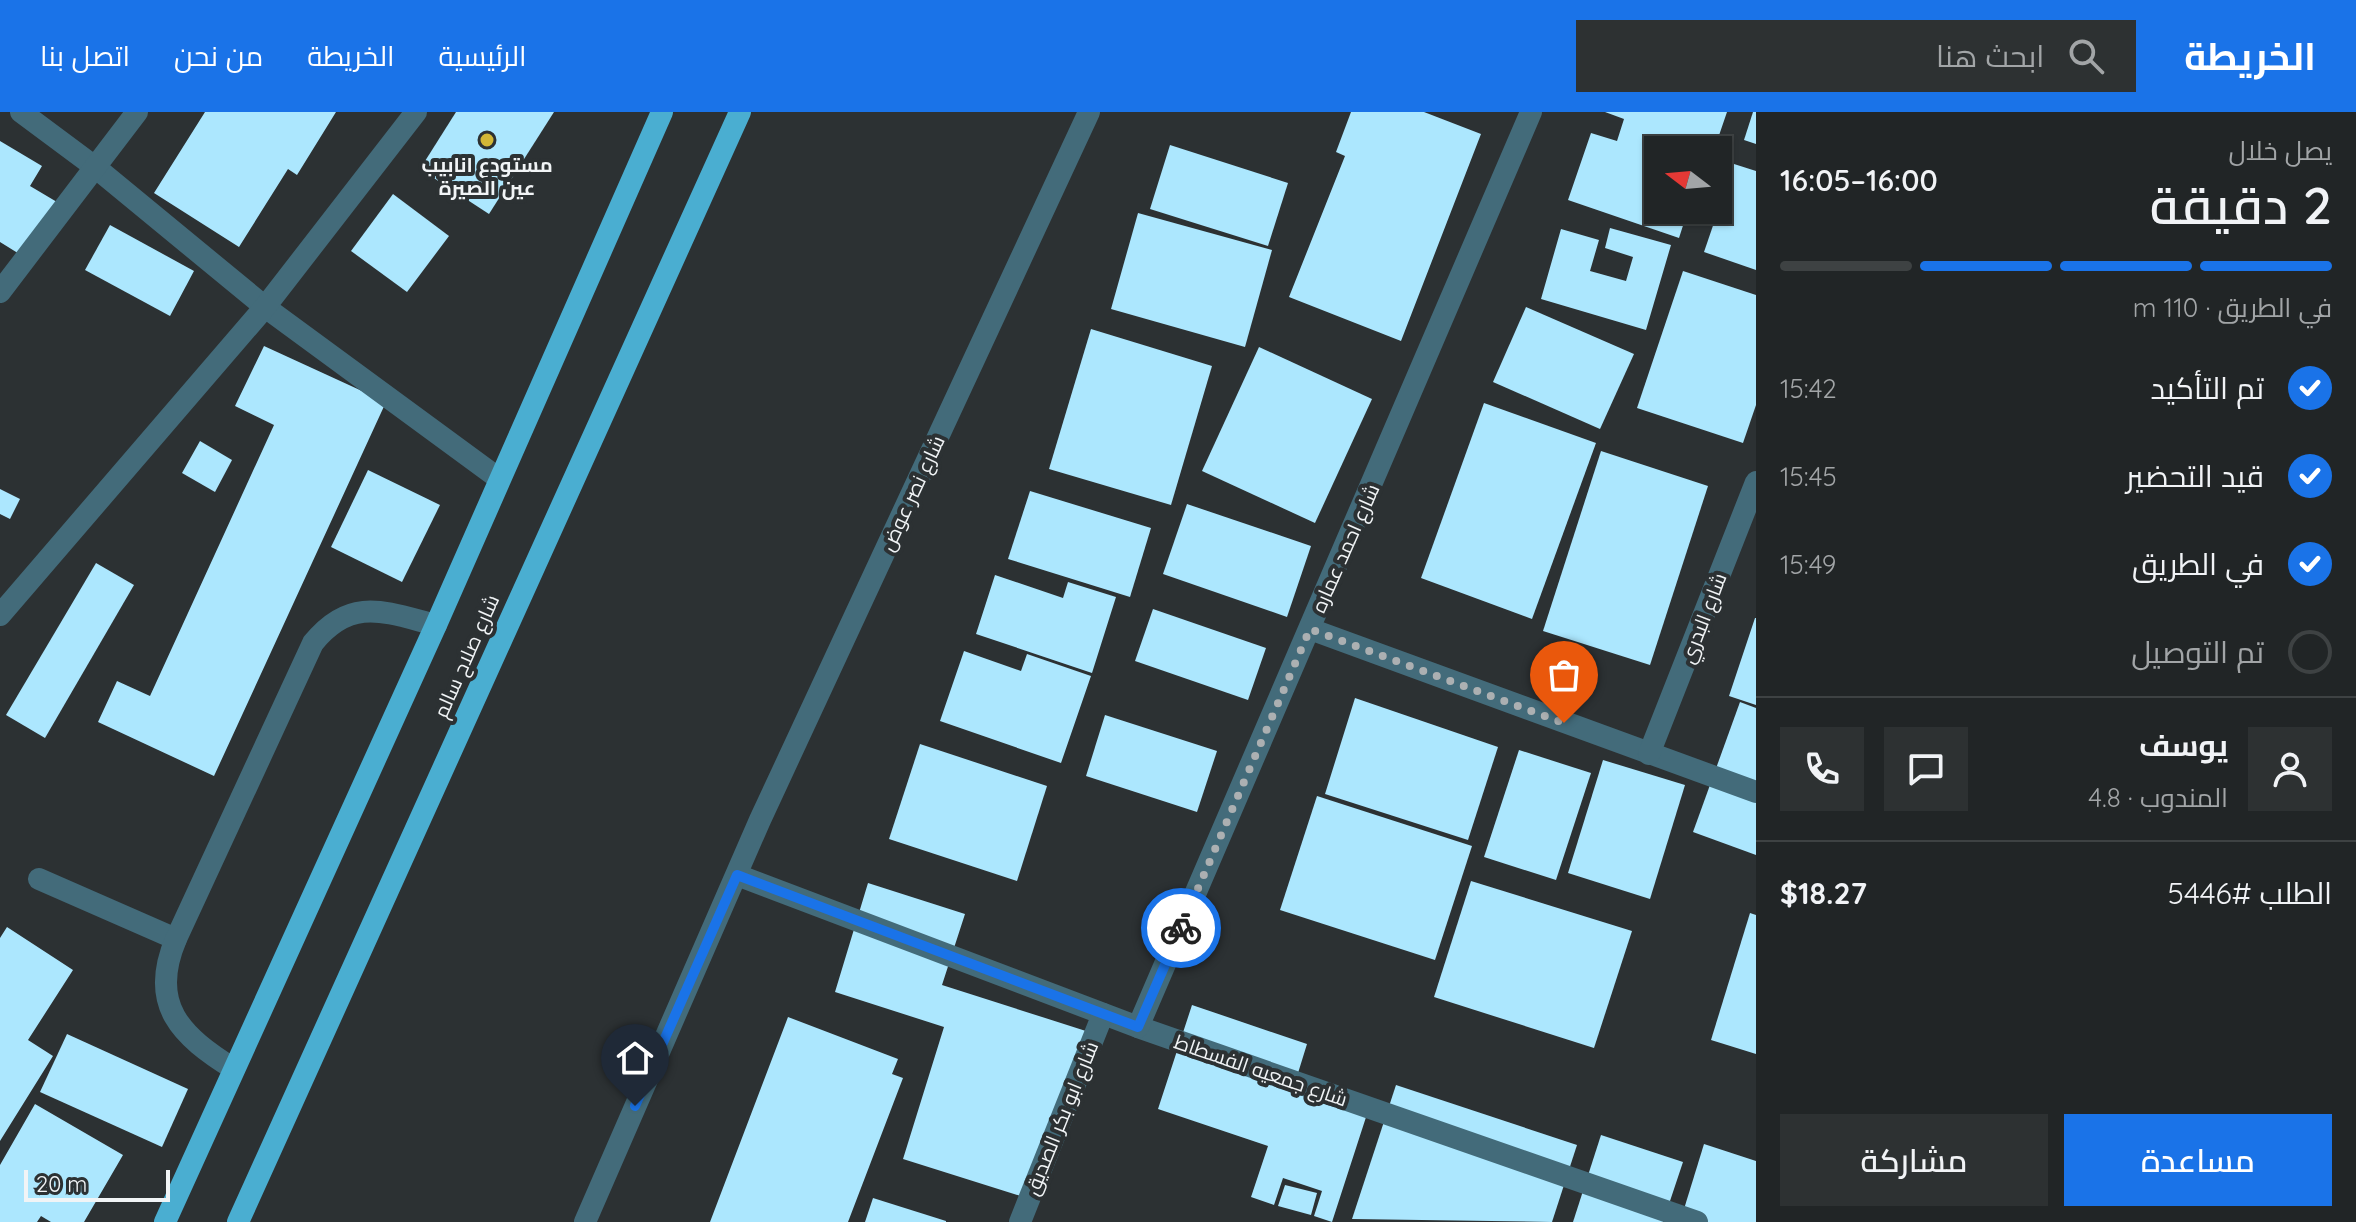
<!DOCTYPE html>
<html lang="ar">
<head>
<meta charset="utf-8">
<style>
	body { margin:0; font-family:Quicksand,Cairo,sans-serif; background:#2d3132; color:#f1f3f6; direction:rtl; height:100vh; display:flex; flex-direction:column; font-size:30px; white-space:nowrap }
	* { box-sizing:border-box; margin:0 }
	p { font-size:26px; color:#a2a5a7 }
	.icon { flex:none; width:44px; height:44px; fill:none; stroke:currentColor; stroke-width:2; stroke-linecap:round; stroke-linejoin:round }
	.map { position:relative; flex:1; overflow:hidden; direction:ltr }
	.drawer { display:flex; flex-direction:column; background:#212526; width:600px }
	.drawer>* { flex:none }
	.needle { width:52px; rotate:286deg }
	.fabs { position:absolute; left:1644px; top:24px; display:grid; gap:16px }
	.fabs a { display:grid; place-items:center; width:88px; height:88px; border-radius:0px; background:#212526; box-shadow:0 2px 6px #0004,0 0 0 2px #3e4243; font-size:40px }
	.scale { position:absolute; left:24px; bottom:20px; width:146px; box-sizing:border-box; padding-left:8px; border:4px solid #f1f4f6; border-top:0; font-size:22px; line-height:28px; white-space:nowrap; color:#f1f4f6; -webkit-text-stroke:6px #2c3133; paint-order:stroke }
	.pin { position:absolute; display:grid; place-items:center; width:68px; height:68px; color:#fff; margin:-82px -34px; border-radius:50% 50% 50% 0; rotate:-45deg; box-shadow:0 0 8px #0007 }
	.pin .icon { rotate:45deg }
	.courier { position:absolute; display:grid; place-items:center; width:80px; height:80px; margin:-40px; border:6px solid #1a73e8; border-radius:50%; background:#fff; color:#222; box-shadow:0 2px 10px #0007 }
	.overview em { font-style:normal; font-weight:600 }
	.overview div { display:flex; flex-direction:column-reverse }
	.overview { display:flex; align-items:center; justify-content:space-between; height:136px; padding:0 24px }
	h1 { font-size:52px; font-weight:600; line-height:60px }
	.bar { display:grid; grid-template-columns:repeat(4,1fr); gap:12px 8px; align-content:center; height:96px; padding:0 24px }
	.bar i { height:10px; border-radius:6px; background:#3e4243 }
	.bar .on { background:#1a73e8 }
	.bar p { grid-column:span 4 }
	.line { display:flex; align-items:center; gap:20px; padding:0 24px; border-top:2px solid #3e4243 }
	.line div { flex:1 }
	.round { display:grid; place-items:center; flex:none; width:84px; height:84px; border-radius:0px; background:#2d3132 }
	ol { padding:0 24px; list-style:none }
	li { display:flex; align-items:center; gap:24px; height:88px }
	li p { margin-inline-start:auto }
	li .icon { padding:8px; border-radius:50%; background:#1a73e8; color:#fff; stroke-width:4 }
	li:last-child { color:#a2a5a7 }
	li i { width:44px; height:44px; border:4px solid #3e4243; border-radius:50% }
	.primary-button { display:flex; gap:16px; margin-top:auto; padding:16px 24px }
	.primary-button a { flex:1; height:92px; border-radius:0px; background:#1a73e8; color:#fff; font-size:32px; font-weight:600; line-height:92px; text-align:center }
	.primary-button a+a { background:#2d3132; color:#f1f3f6 }
	header { display:flex; align-items:center; gap:48px; box-sizing:border-box; height:112px; padding:0 40px; background:#1a73e8; color:#fff }
	header strong { font-size:38px }
	nav { display:flex; gap:44px; margin-inline-start:auto; font-size:28px }
	.search { width:560px; height:72px; background:#2d3132; display:flex; align-items:center; gap:20px; box-sizing:border-box; padding:0 28px; border-radius:0px; color:#a2a5a7; font-size:30px }
	main { display:flex; flex:1; min-height:0 }
	.map>svg:first-child { display:block }
</style>
</head>
<body>
<header>
<strong>الخريطة</strong>
<div class="search"><svg class="icon" aria-label="search" viewBox="0 0 24 24"><circle cx="10" cy="10" r="6"/><path d="M15 15l6 6"/></svg>ابحث هنا</div>
<nav><a>الرئيسية</a><a>الخريطة</a><a>من نحن</a><a>اتصل بنا</a></nav>
</header>
<main>
<section class="drawer">
<div class="overview"><div><h1>2 دقيقة</h1><p>يصل خلال</p></div><em>16:00–16:05</em></div>
<div class="bar"><i class="on"></i><i class="on"></i><i class="on"></i><i></i><p>في الطريق · 110 m</p></div>
<ol>
<li><svg class="icon" aria-label="check" viewBox="0 0 24 24"><path d="M5 12l5 5 9-10"/></svg>تم التأكيد<p>15:42</p></li>
<li><svg class="icon" aria-label="check" viewBox="0 0 24 24"><path d="M5 12l5 5 9-10"/></svg>قيد التحضير<p>15:45</p></li>
<li><svg class="icon" aria-label="check" viewBox="0 0 24 24"><path d="M5 12l5 5 9-10"/></svg>في الطريق<p>15:49</p></li>
<li><i></i>تم التوصيل</li>
</ol>
<div class="line" style="height:144px"><a class="round"><svg class="icon" aria-label="person" viewBox="0 0 24 24"><circle cx="12" cy="8" r="4"/><path d="M4 21q1-7 8-7t8 7"/></svg></a><div><b>يوسف</b><p>المندوب · 4.8</p></div><a class="round"><svg class="icon" aria-label="chat" viewBox="0 0 24 24"><path d="M4 5h16v11H9l-5 4z"/></svg></a><a class="round"><svg class="icon" aria-label="phone" viewBox="0 0 24 24"><path d="M5 4h4l2 5-3 2q2 4 5 5l2-3 5 2v4C11 20 4 13 5 4z"/></svg></a></div>
<div class="line" style="height:104px"><div>الطلب #5446</div><b>$18.27</b></div>
<div class="primary-button"><a>مساعدة</a><a>مشاركة</a></div>
</section>
<div class="map">
<svg width="1756" height="1110" viewBox="0 0 1756 1110">
	<rect width="100%" height="100%" fill="#2c3133"/>
	<g fill="#ace7fe">
		<path d="M 205,0 L 336,0 L 297,63 L 288,57 L 239,135 L 154,81 Z"/>
		<path d="M 456,0 L 554,0 L 489,102 L 420,57 Z"/>
		<path d="M 1351,0 L 1424,0 L 1481,22 L 1401,229 L 1289,185 L 1345,44 L 1336,40 Z"/>
		<path d="M 1605,0 L 1727,0 L 1714,38 L 1658,38 L 1658,98 L 1688,98 L 1679,126 L 1568,88 L 1591,21 L 1617,29 L 1624,7 Z"/>
		<path d="M 1753,0 L 1756,0 L 1756,32 L 1744,28 Z"/>
		<path d="M 0,29 L 42,54 L 30,74 L 62,93 L 29,148 L 0,130 Z"/>
		<path d="M 1170,33 L 1288,71 L 1268,134 L 1150,97 Z"/>
		<path d="M 1734,52 L 1756,59 L 1756,158 L 1704,140 Z"/>
		<path d="M 393,82 L 449,124 L 407,180 L 351,139 Z"/>
		<path d="M 1138,101 L 1272,138 L 1245,235 L 1111,197 Z"/>
		<path d="M 110,113 L 194,159 L 170,204 L 85,158 Z"/>
		<path d="M 1610,116 L 1671,133 L 1646,218 L 1541,187 L 1561,117 L 1599,128 L 1590,159 L 1626,169 L 1633,145 L 1605,136 Z"/>
		<path d="M 1683,159 L 1756,183 L 1756,293 L 1743,331 L 1637,296 Z"/>
		<path d="M 1526,195 L 1634,242 L 1600,317 L 1493,270 Z"/>
		<path d="M 1091,217 L 1212,254 L 1171,393 L 1049,357 Z"/>
		<path d="M 264,234 L 386,290 L 214,664 L 98,610 L 117,569 L 150,584 L 274,313 L 235,294 Z"/>
		<path d="M 1259,235 L 1372,287 L 1315,411 L 1202,359 Z"/>
		<path d="M 1484,291 L 1596,331 L 1532,507 L 1421,466 Z"/>
		<path d="M 200,329 L 232,348 L 215,380 L 182,361 Z"/>
		<path d="M 1601,339 L 1708,374 L 1650,553 L 1543,519 Z"/>
		<path d="M 368,358 L 440,393 L 402,470 L 331,435 Z"/>
		<path d="M 0,377 L 20,387 L 10,407 L 0,402 Z"/>
		<path d="M 1030,379 L 1151,416 L 1130,485 L 1008,447 Z"/>
		<path d="M 1187,392 L 1311,434 L 1287,505 L 1163,462 Z"/>
		<path d="M 96,451 L 134,473 L 45,626 L 6,603 Z"/>
		<path d="M 995,463 L 1063,486 L 1068,470 L 1116,485 L 1092,561 L 976,522 Z"/>
		<path d="M 1153,497 L 1266,536 L 1248,588 L 1135,549 Z"/>
		<path d="M 1755,506 L 1756,506 L 1756,593 L 1729,584 Z"/>
		<path d="M 964,539 L 1021,559 L 1027,542 L 1091,564 L 1061,651 L 940,609 Z"/>
		<path d="M 1355,586 L 1498,635 L 1468,728 L 1325,682 Z"/>
		<path d="M 1740,590 L 1756,596 L 1756,743 L 1693,720 Z"/>
		<path d="M 1105,603 L 1217,639 L 1197,700 L 1086,664 Z"/>
		<path d="M 920,632 L 1047,674 L 1017,769 L 889,727 Z"/>
		<path d="M 1519,638 L 1591,661 L 1556,768 L 1484,745 Z"/>
		<path d="M 1603,648 L 1685,673 L 1650,787 L 1568,761 Z"/>
		<path d="M 1317,684 L 1472,734 L 1435,848 L 1280,798 Z"/>
		<path d="M 1471,769 L 1632,819 L 1594,936 L 1434,885 Z"/>
		<path d="M 868,771 L 965,802 L 942,873 L 1089,920 L 1030,1087 L 903,1047 L 944,915 L 835,880 Z"/>
		<path d="M 1750,801 L 1756,803 L 1756,942 L 1711,928 Z"/>
		<path d="M 7,815 L 73,858 L 28,928 L 53,944 L 0,1029 L 0,826 Z"/>
		<path d="M 1192,893 L 1307,932 L 1294,974 L 1368,999 L 1332,1110 L 1314,1104 L 1322,1079 L 1283,1066 L 1274,1093 L 1251,1085 L 1268,1034 L 1158,997 Z"/>
		<path d="M 788,905 L 898,947 L 892,962 L 903,966 L 848,1110 L 710,1110 Z"/>
		<path d="M 67,922 L 188,977 L 162,1035 L 40,980 Z"/>
		<path d="M 1396,973 L 1577,1033 L 1552,1110 L 1352,1107 Z"/>
		<path d="M 35,992 L 123,1043 L 84,1110 L 51,1110 L 41,1104 L 37,1110 L 0,1110 L 0,1053 Z"/>
		<path d="M 1601,1023 L 1683,1050 L 1663,1110 L 1573,1110 Z"/>
		<path d="M 1704,1032 L 1756,1049 L 1756,1110 L 1680,1110 Z"/>
		<path d="M 1285,1073 L 1317,1081 L 1311,1103 L 1278,1094 Z"/>
		<path d="M 873,1086 L 946,1109 L 946,1110 L 865,1110 Z"/>
	</g>
	<g fill="none" stroke-linecap="round" stroke-linejoin="round">
		<g stroke="#436b7a" stroke-width="22">
			<path d="M 39,767 L 176,827"/>
			<path d="M 234,957 C 181,924 148,893 176,827 L 313,531 C 351,484 385,500 436,513"/>
		</g>
		<g stroke="#436b7a" stroke-width="22">
			<path d="M 21,0 L 95,55 L 265,195 L 498,366"/>
			<path d="M 0,180 L 137,0"/>
			<path d="M 0,503 L 265,195 L 416,0"/>
			<path d="M 1310,517 L 1756,680"/>
			<path d="M 1649,642 L 1756,370"/>
			<path d="M 737,763 L 1138,915 L 1697,1110"/>
			<path d="M 1138,915 L 1531,0"/>
			<path d="M 585,1110 L 760,708 L 1089,0"/>
			<path d="M 1020,1110 L 1103,902"/>
		</g>
		<g stroke="#4aaed1" stroke-width="22">
			<path d="M 165,1110 L 436,513 L 662,0"/>
			<path d="M 238,1110 L 740,0"/>
		</g>
	</g>
	<g fill="none" stroke-linecap="round" stroke-linejoin="round">
		<path stroke="#acb0b2" stroke-width="8" stroke-dasharray="0 14.4" d="M 1181,816 L 1310,517 L 1564,611"/>
		<path stroke="#1a73e8" stroke-width="10" d="M 635,994 L 737,763 L 1138,915 L 1181,816"/>
	</g>
	<circle fill="#d2b736" stroke="#2c3133" stroke-width="3" cx="487" cy="28" r="8"/>
	<g text-anchor="middle" dominant-baseline="central" stroke-width="8" stroke-linejoin="round" paint-order="stroke">
		<g font-size="20" font-weight="bold" fill="#f1f4f6" stroke="#2c3133">
			<text x="487" y="52">مستودع انابيب<tspan x="487" dy="23">عين الصيرة</tspan></text>
		</g>
		<g font-size="20" fill="#f1f4f6" stroke="#2c3133">
			<text transform="translate(912 381) rotate(-65)">شارع نصر عوض</text>
			<text transform="translate(1345 436) rotate(-66)">شارع احمد عماره</text>
			<text transform="translate(1703 506) rotate(-69)">شارع البدري</text>
			<text transform="translate(466 544) rotate(-66)">شارع صلاح سالم</text>
			<text transform="translate(1261 958) rotate(19)">شارع جمعيه الفسطاط</text>
			<text transform="translate(1061 1006) rotate(-68)">شارع ابو بكر الصديق</text>
		</g>
	</g>
</svg>
<div class="fabs">
<a><svg class="needle" viewBox="-14 -14 28 28"><path d="M0-13l5 13h-10z" fill="#e53935"/><path d="M0 13l5-13h-10z" fill="#a2a5a7"/></svg></a>
</div>
<div class="scale">20 m</div>
<div class="pin" style="left:1564px;top:611px;background:#ea580c"><svg class="icon" aria-label="bag" viewBox="0 0 24 24"><path d="M5 8h14l-1 12H6zM9 8a3 3 0 0 1 6 0"/></svg></div>
<div class="pin" style="left:635px;top:994px;background:#1f2937"><svg class="icon" aria-label="home" viewBox="0 0 24 24"><path d="M3 11l9-7 9 7M6 9v11h12V9"/></svg></div>
<div class="courier" style="left:1181px;top:816px"><svg class="icon" aria-label="bike" viewBox="0 0 24 24"><circle cx="6" cy="16" r="4"/><circle cx="18" cy="16" r="4"/><path d="M6 16l4-8h5l3 8M10 8l3 8H6M13 5h3"/></svg></div>
</div>
</main>
</body>
</html>
